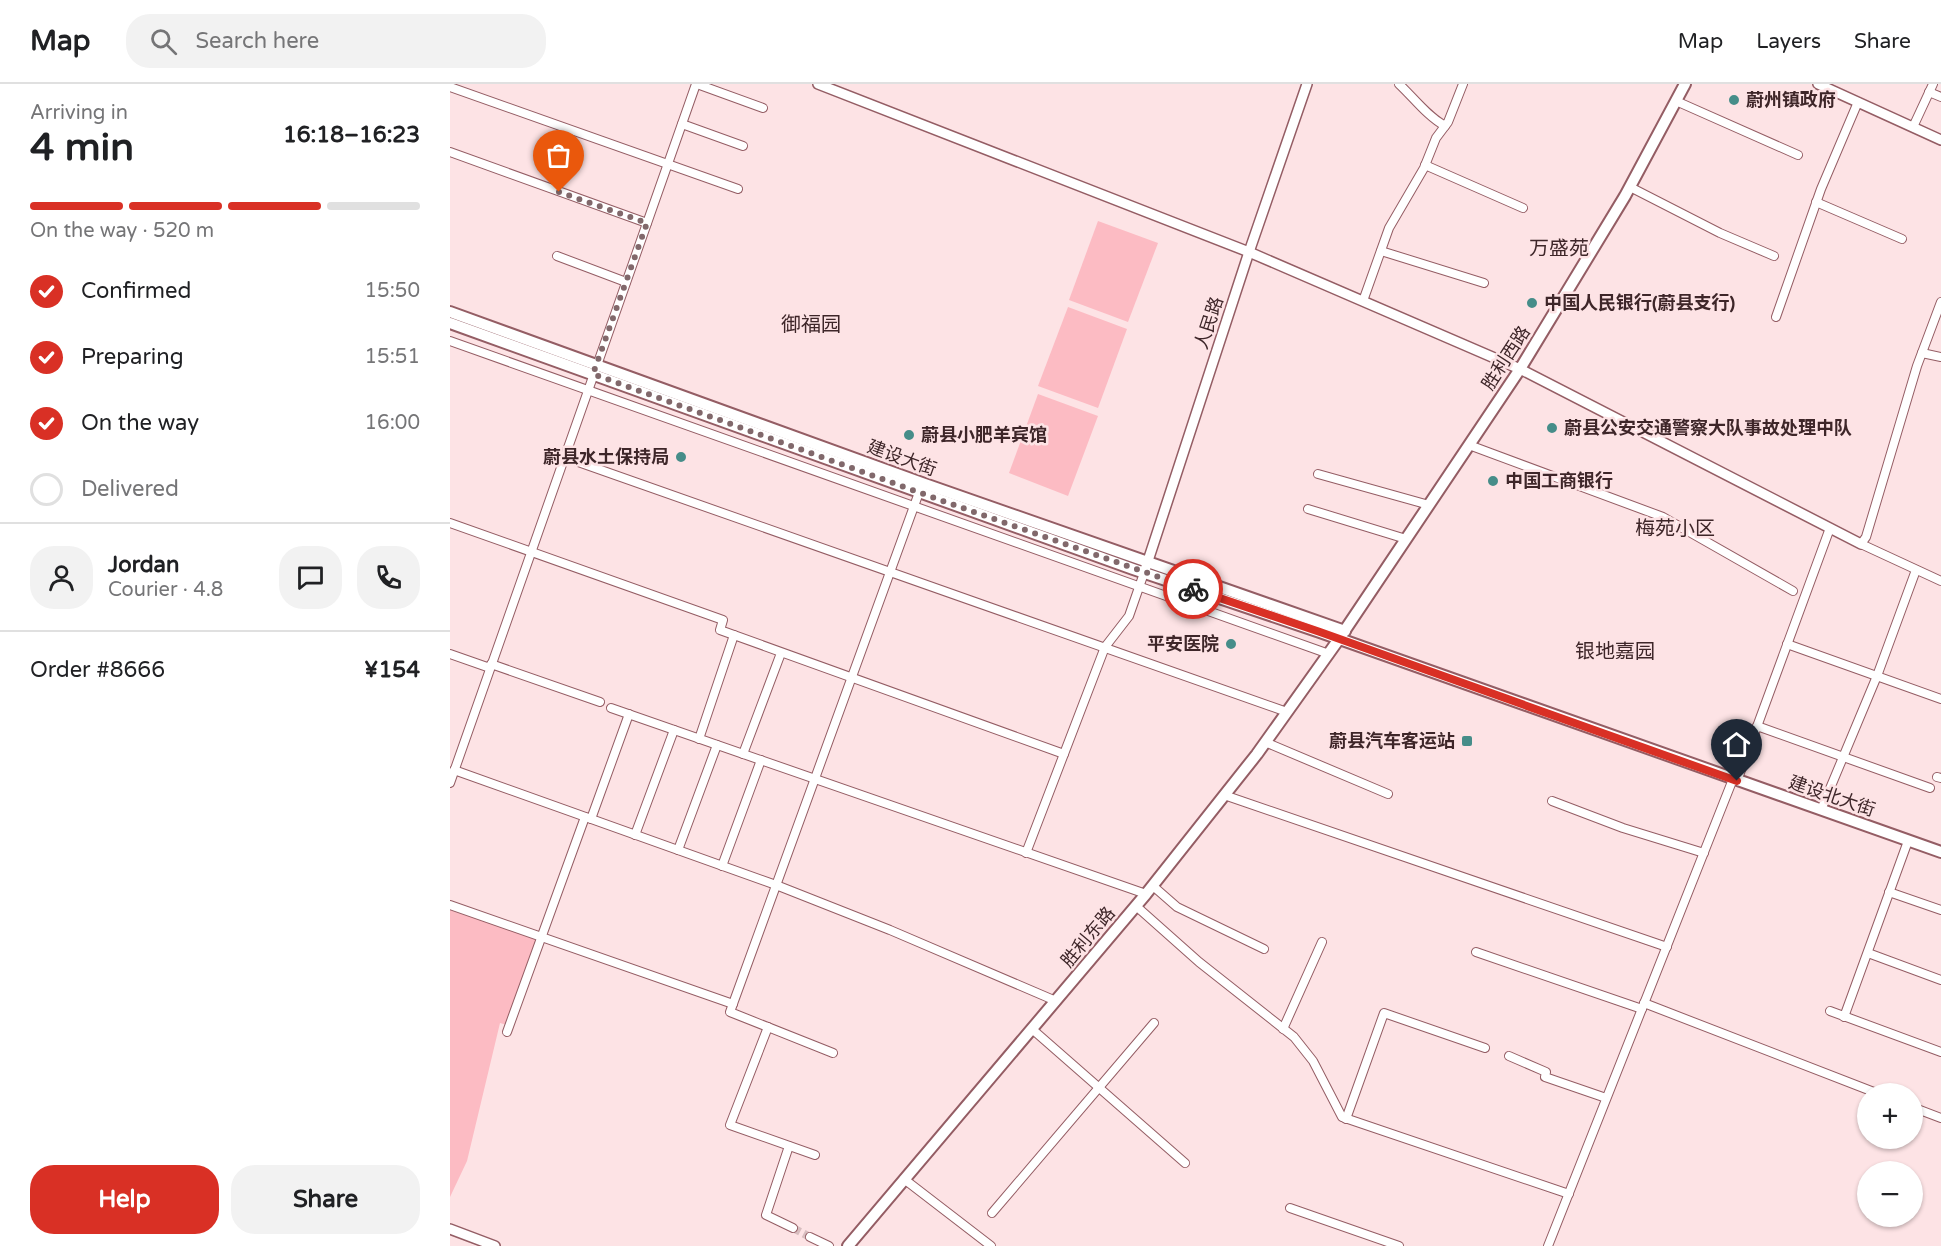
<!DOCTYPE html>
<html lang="en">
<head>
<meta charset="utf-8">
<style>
	body { margin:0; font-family:"Varela Round","Noto Sans SC",sans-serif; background:#f2f2f2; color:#202124; height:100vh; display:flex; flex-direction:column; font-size:22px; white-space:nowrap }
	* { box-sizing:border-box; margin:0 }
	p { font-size:20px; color:#757577 }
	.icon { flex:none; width:33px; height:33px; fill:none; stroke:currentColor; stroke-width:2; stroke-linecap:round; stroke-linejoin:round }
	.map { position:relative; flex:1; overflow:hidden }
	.drawer { display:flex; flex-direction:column; background:#fff; width:450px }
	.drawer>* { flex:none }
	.buttons { position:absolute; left:1407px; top:999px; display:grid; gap:12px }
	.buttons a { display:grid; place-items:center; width:66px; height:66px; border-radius:50%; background:#fff; box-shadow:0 2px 4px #0004; font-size:30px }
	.pin { position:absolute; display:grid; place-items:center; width:51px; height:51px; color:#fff; margin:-62px -26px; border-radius:50% 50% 50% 0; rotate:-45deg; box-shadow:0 0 6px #0007 }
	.pin .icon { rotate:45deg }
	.courier { position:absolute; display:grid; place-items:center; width:60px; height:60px; margin:-30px; border:4px solid #d93025; border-radius:50%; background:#fff; color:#222; box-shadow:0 2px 8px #0007 }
	.summary em { font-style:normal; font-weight:800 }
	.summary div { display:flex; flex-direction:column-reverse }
	.summary { display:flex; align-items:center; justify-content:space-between; height:102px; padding:0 30px }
	h1 { font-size:39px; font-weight:800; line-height:45px }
	.bar { display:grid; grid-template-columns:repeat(4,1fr); gap:9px 6px; align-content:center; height:72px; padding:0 30px }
	.bar i { height:8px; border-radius:4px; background:#e0e0e0 }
	.bar .selected { background:#d93025 }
	.bar p { grid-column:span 4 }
	.line { display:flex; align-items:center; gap:15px; padding:0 30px; border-top:2px solid #e0e0e0 }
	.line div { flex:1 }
	.round { display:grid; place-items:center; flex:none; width:63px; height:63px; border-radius:24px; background:#f2f2f2 }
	ol { padding:0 30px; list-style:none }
	li { display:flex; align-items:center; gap:18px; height:66px }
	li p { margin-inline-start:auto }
	li .icon { padding:6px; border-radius:50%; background:#d93025; color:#fff; stroke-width:4 }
	li:last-child { color:#757577 }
	li i { width:33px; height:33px; border:3px solid #e0e0e0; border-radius:50% }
	.cta { display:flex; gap:12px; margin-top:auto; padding:12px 30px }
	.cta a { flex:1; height:69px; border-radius:24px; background:#d93025; color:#fff; font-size:24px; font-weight:800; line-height:69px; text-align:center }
	.cta a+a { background:#f2f2f2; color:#202124 }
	header { display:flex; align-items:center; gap:36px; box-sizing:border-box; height:84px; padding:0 30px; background:#fff; border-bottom:2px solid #e0e0e0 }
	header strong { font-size:28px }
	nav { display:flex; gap:33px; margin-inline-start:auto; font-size:21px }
	.search { width:420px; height:54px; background:#f2f2f2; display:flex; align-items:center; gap:15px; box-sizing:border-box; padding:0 21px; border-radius:24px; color:#757577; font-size:22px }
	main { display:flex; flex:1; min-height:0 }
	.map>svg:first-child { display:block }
</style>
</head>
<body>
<header>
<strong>Map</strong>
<div class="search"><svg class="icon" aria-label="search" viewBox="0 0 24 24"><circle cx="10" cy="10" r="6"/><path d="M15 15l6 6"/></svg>Search here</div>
<nav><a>Map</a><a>Layers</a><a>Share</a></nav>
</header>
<main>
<section class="drawer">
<div class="summary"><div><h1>4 min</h1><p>Arriving in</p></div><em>16:18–16:23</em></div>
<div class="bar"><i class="selected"></i><i class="selected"></i><i class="selected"></i><i></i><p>On the way · 520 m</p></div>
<ol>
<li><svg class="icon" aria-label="check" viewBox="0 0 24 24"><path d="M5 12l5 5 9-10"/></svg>Confirmed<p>15:50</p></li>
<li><svg class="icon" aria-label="check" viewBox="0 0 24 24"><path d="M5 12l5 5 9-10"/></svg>Preparing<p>15:51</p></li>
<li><svg class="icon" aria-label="check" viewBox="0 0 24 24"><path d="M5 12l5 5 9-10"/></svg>On the way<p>16:00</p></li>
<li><i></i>Delivered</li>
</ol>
<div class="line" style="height:108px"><a class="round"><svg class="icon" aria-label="person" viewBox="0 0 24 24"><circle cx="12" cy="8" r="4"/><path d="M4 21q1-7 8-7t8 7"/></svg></a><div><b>Jordan</b><p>Courier · 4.8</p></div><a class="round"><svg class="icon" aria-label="chat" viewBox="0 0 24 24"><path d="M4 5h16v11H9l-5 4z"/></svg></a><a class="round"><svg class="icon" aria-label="phone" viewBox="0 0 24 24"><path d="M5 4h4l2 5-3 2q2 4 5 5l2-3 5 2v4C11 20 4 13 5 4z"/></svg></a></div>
<div class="line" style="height:78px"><div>Order #8666</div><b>¥154</b></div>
<div class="cta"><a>Help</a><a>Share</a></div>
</section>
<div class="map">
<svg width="1491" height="1162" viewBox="0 0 1491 1162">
	<rect width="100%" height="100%" fill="#fde3e5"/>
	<g fill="#fcbbc3">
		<path d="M 648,137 L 708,159 L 678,238 L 619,216 Z"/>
		<path d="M 618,223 L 677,245 L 648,324 L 588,302 Z"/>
		<path d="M 588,310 L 648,332 L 618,412 L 559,389 Z"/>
		<path d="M 0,826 L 88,855 L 57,941 L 50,939 L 17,1077 L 0,1113 Z"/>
	</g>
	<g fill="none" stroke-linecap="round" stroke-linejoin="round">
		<path stroke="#d7bdbf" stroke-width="8" stroke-dasharray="8 4" stroke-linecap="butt" d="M 343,1144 L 360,1153"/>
		<g stroke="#945d64" stroke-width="10">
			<g id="minor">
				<path d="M 247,0 L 313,24"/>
				<path d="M 949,0 C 964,14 977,32 995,42"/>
				<path d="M 0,3 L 288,105"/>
				<path d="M 1479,8 L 1491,13"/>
				<path d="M 1226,17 L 1348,71"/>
				<path d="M 232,40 L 293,62"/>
				<path d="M 1463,43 L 1483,0"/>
				<path d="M 0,68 L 197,139"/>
				<path d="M 975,81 L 1073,124"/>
				<path d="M 1180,103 L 1270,149 L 1324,172"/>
				<path d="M 1366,118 L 1452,155"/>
				<path d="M 931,167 L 1034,199"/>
				<path d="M 107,172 L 176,198"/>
				<path d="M 913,217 L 939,144 L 974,84 L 986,54 L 998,38 L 1013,0"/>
				<path d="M 1491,218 L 1467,282 L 1416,453 L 1411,460 L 1491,497"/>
				<path d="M 1326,233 L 1371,105 L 1408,18"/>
				<path d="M 0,257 L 879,570"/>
				<path d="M 1472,269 L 1491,273"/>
				<path d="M 1019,361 L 1213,433 L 1343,507"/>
				<path d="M 114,373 L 837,628"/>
				<path d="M 868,390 L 979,421"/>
				<path d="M 858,425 L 956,455"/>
				<path d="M 0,439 L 273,536 L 270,546 L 614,670"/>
				<path d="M 1337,560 L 1491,615"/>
				<path d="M 0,570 L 40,584"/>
				<path d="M 41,580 L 150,618"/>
				<path d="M 161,624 L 696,810"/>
				<path d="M 1307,642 L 1480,704"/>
				<path d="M 249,655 L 284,551"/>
				<path d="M 815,658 L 938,710"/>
				<path d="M 293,670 L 331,569"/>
				<path d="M 4,686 L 326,801 L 440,846 L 606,917"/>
				<path d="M 1487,693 L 1491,694"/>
				<path d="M 1287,697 L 1380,444"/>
				<path d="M 0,699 L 246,0"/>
				<path d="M 774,711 L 1217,863"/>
				<path d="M 1102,717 L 1173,744 L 1254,769"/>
				<path d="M 1371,726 L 1427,592 L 1466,486"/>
				<path d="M 141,735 L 179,630"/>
				<path d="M 185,751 L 224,646"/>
				<path d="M 228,766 L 267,661"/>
				<path d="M 576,769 L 655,563 L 679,532 L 694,489"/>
				<path d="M 272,782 L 311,676"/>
				<path d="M 703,802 L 727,823 L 814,865"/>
				<path d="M 1439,808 L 1491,826"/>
				<path d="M 0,821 L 283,920"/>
				<path d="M 686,822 L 749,878 L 844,953 L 863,977 L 892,1033 L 1119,1110"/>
				<path d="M 1026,868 L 1192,925"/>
				<path d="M 1418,869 L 1491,896"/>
				<path d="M 1194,919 L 1429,1010"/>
				<path d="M 1380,927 L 1491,968"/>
				<path d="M 1394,933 L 1458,757"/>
				<path d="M 318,943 L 280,1041 L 365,1071"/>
				<path d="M 582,945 L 735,1079"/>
				<path d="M 833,945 L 872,858"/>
				<path d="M 57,948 L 135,733"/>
				<path d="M 383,969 L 280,928 L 471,403"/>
				<path d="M 1059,972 L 1096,988 L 1095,993 L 1156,1014"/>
				<path d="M 1462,1023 L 1491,1034"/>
				<path d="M 896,1035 L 934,929 L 1035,964"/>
				<path d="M 339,1062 L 316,1131 L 343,1144"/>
				<path d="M 454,1095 L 541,1162"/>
				<path d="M 840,1124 L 949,1162"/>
				<path d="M 542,1129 L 704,939"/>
				<path d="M 360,1153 L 379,1162"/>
				<path d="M 1098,1162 L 1283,695"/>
			</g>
		</g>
		<g stroke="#945d64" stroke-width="12">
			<g id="tertiary">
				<path d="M 368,0 L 799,168 L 1070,285 L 1411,460"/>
				<path d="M 1368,0 L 1491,56"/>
				<path d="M 694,489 L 799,168 L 857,0"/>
				<path d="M 0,1145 L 45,1162"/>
			</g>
		</g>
		<g stroke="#945d64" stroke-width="14">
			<g id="secondary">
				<path d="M 0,228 L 472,399 L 895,547"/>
				<path d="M 0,239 L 683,485 L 870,548 L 1491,768"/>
				<path d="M 398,1162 L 696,810 L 807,670 L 889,555 L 1070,285 L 1175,112 L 1235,0"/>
			</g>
		</g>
		<use href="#minor" stroke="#fff" stroke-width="8"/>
		<use href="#tertiary" stroke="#fff" stroke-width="9"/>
		<use href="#secondary" stroke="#fff" stroke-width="10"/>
	</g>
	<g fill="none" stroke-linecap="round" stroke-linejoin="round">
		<path stroke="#81686b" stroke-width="6" stroke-dasharray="0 10.8" d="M 109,108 L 197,139 L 143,290 L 490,416 L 743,505"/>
		<path stroke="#d93025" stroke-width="8" d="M 743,505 L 870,548 L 1287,697"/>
	</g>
	<g fill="#468d89" stroke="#fde3e5" stroke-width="2">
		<circle cx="1284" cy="16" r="6"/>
		<circle cx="1082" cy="219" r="6"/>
		<circle cx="1102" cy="344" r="6"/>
		<circle cx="459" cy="351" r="6"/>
		<circle cx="231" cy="373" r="6"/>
		<circle cx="1043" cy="397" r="6"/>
		<circle cx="781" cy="560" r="6"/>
		<rect x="1011" y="651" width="12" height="12" rx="3"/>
	</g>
	<g text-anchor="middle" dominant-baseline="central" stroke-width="5" stroke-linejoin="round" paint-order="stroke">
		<g font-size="18" font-weight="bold" fill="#3e2629" stroke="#fde3e5" text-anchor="start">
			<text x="1296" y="16">蔚州镇政府</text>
			<text x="1094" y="219">中国人民银行(蔚县支行)</text>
			<text x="1114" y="344">蔚县公安交通警察大队事故处理中队</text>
			<text x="471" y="351">蔚县小肥羊宾馆</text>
			<text x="219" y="373" text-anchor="end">蔚县水土保持局</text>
			<text x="1055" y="397">中国工商银行</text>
			<text x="769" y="560" text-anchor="end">平安医院</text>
			<text x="1005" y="657" text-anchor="end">蔚县汽车客运站</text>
		</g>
		<g font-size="18" fill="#3e2629" stroke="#fde3e5">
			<text transform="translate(759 239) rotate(-72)">人民路</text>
			<text transform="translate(1056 274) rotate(-57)">胜利西路</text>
			<text transform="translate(452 374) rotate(20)">建设大街</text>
			<text transform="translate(1382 712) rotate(19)">建设北大街</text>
			<text transform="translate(638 853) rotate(-50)">胜利东路</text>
		</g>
		<g font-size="20" fill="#3e2629" stroke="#fde3e5">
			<text x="1109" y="165">万盛苑</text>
			<text x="361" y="241">御福园</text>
			<text x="1225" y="445">梅苑小区</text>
			<text x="1165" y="568">银地嘉园</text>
		</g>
	</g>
</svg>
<div class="buttons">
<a>+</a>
<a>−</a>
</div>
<div class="pin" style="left:109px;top:108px;background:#ea580c"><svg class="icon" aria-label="bag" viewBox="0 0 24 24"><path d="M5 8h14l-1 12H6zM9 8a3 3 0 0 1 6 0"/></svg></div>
<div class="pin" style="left:1287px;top:697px;background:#1f2937"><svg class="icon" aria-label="home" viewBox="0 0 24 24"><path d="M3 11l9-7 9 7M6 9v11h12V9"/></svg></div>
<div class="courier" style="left:743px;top:505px"><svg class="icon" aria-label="bike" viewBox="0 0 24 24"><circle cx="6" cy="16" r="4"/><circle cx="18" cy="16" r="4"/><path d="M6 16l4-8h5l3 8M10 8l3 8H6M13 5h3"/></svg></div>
</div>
</main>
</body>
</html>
